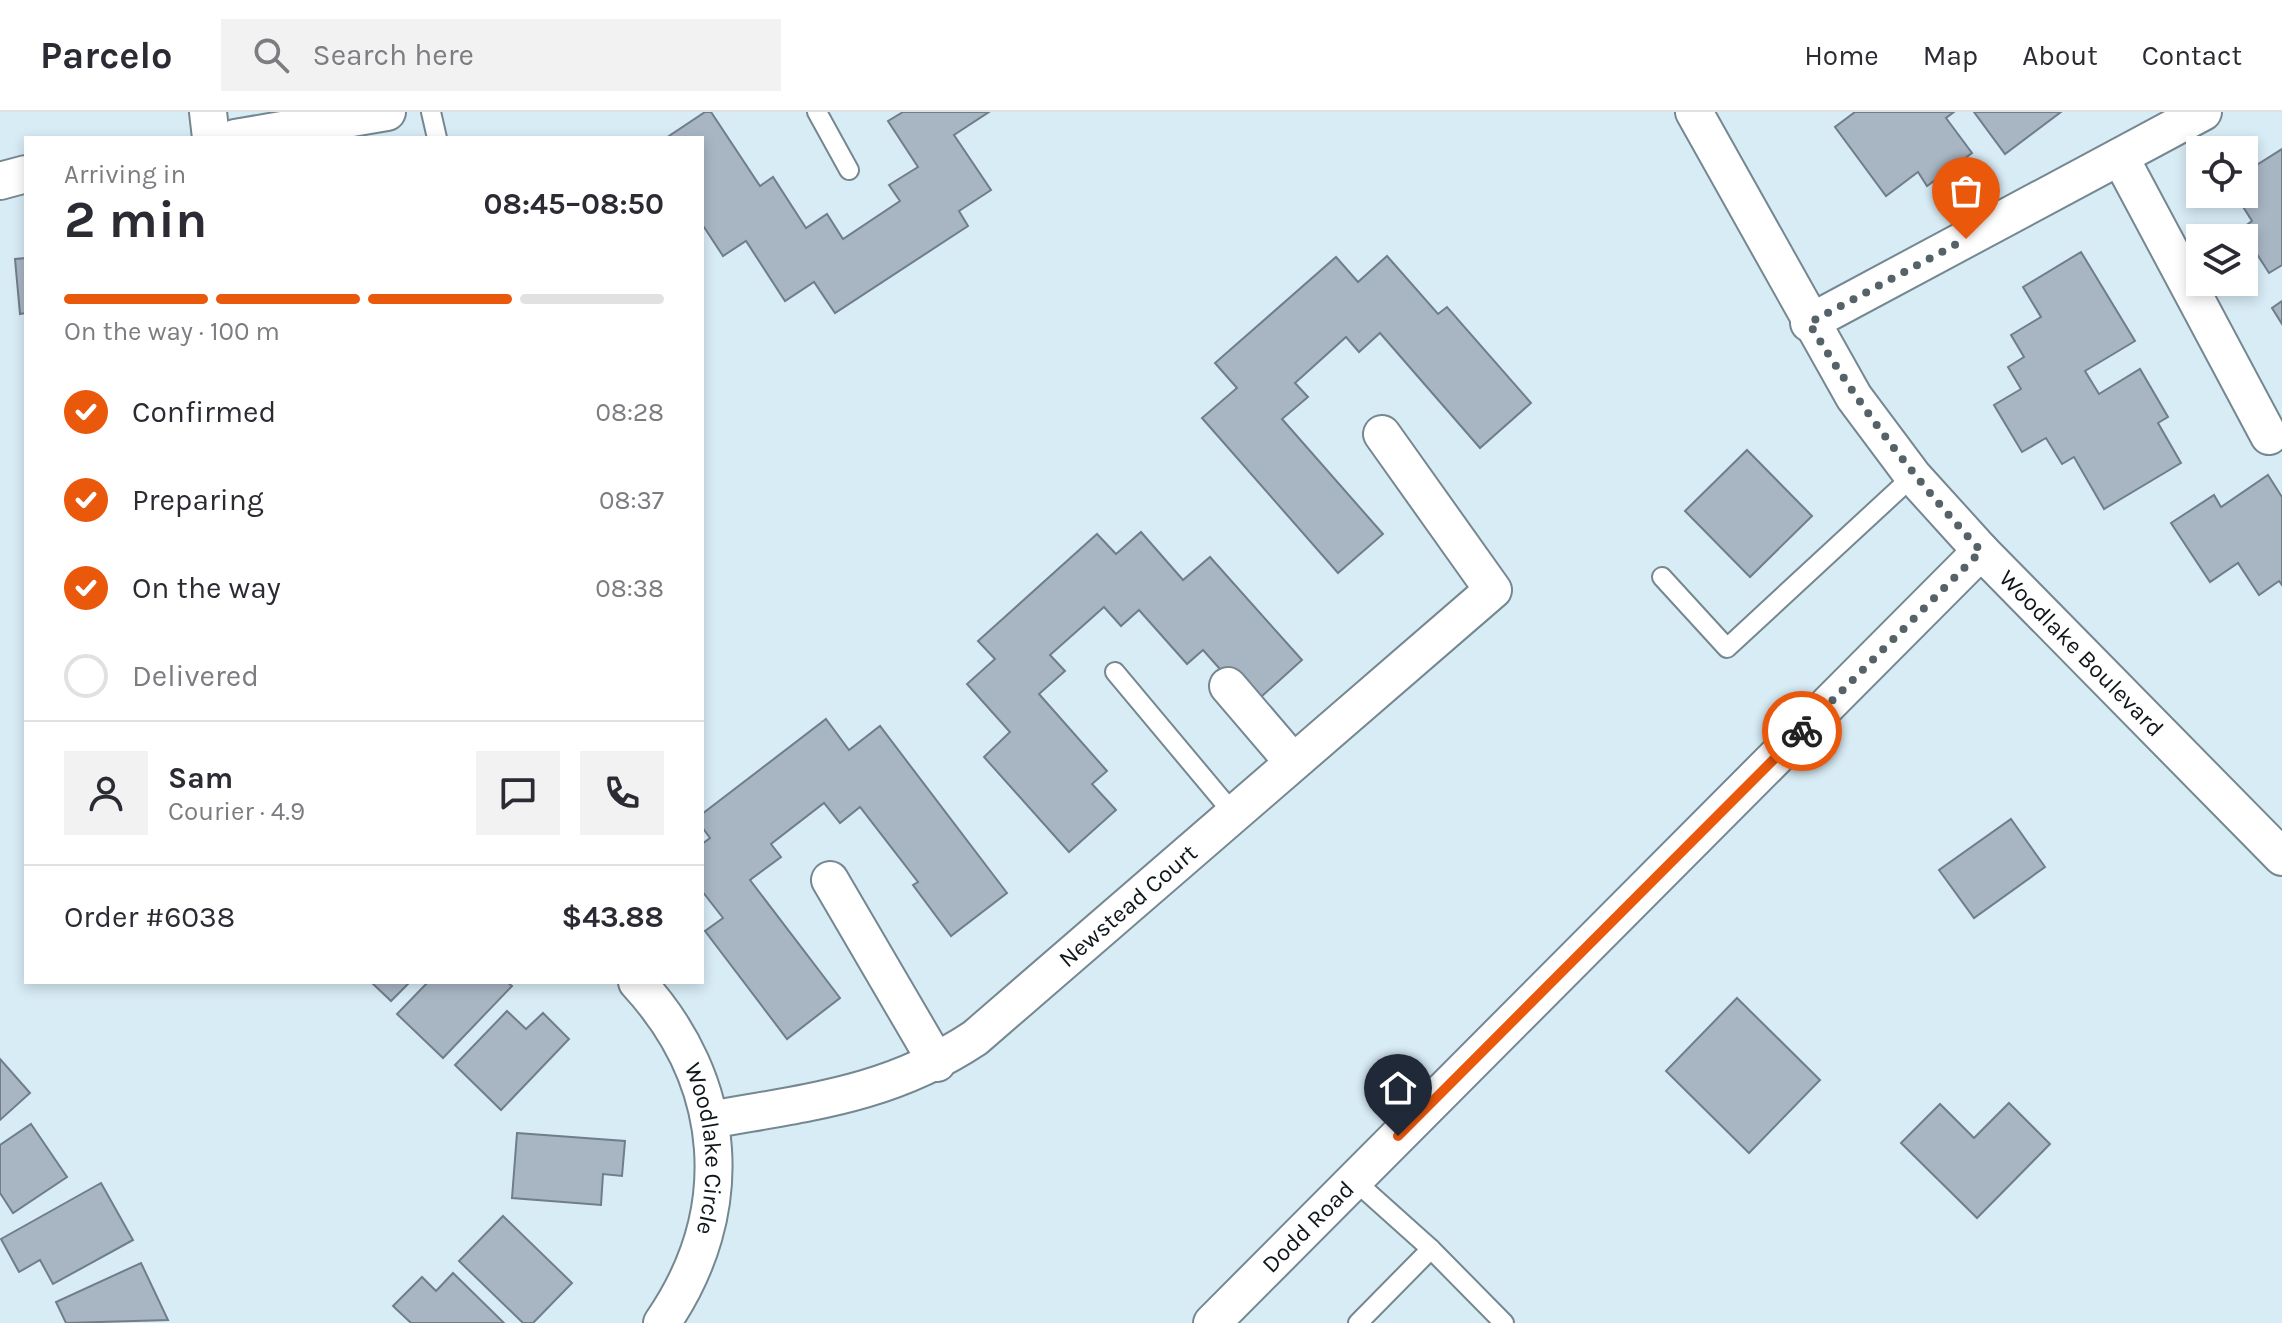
<!DOCTYPE html>
<html lang="en">
<head>
<meta charset="utf-8">
<style>
	body { margin:0; font-family:Karla,sans-serif; background:#f2f2f3; color:#2b2b33; height:100vh; display:flex; flex-direction:column; font-size:30px; white-space:nowrap }
	* { box-sizing:border-box; margin:0 }
	p { font-size:26px; color:#7c7c81 }
	.icon { flex:none; width:44px; height:44px; fill:none; stroke:currentColor; stroke-width:2; stroke-linecap:round; stroke-linejoin:round }
	.map { position:relative; flex:1; overflow:hidden }
	.drawer { position:absolute; left:24px; top:24px; width:680px; height:848px; display:flex; flex-direction:column; background:#fff; border-radius:0px; box-shadow:0 4px 12px #0003 }
	.drawer>* { flex:none }
	.buttons { position:absolute; left:2186px; top:24px; display:grid; gap:16px }
	.buttons a { display:grid; place-items:center; width:72px; height:72px; border-radius:0px; background:#fff; box-shadow:0 4px 12px #0003; font-size:40px }
	.pin { position:absolute; display:grid; place-items:center; width:68px; height:68px; color:#fff; margin:-82px -34px; border-radius:50% 50% 50% 0; rotate:-45deg; box-shadow:0 0 8px #0007 }
	.pin .icon { rotate:45deg }
	.courier { position:absolute; display:grid; place-items:center; width:80px; height:80px; margin:-40px; border:6px solid #ea580c; border-radius:50%; background:#fff; color:#222; box-shadow:0 2px 10px #0007 }
	.overview em { font-style:normal; font-weight:700 }
	.overview div { display:flex; flex-direction:column-reverse }
	.overview { display:flex; align-items:center; justify-content:space-between; height:136px; padding:0 40px }
	h1 { font-size:52px; font-weight:700; line-height:60px }
	.bar { display:grid; grid-template-columns:repeat(4,1fr); gap:12px 8px; align-content:center; height:96px; padding:0 40px }
	.bar i { height:10px; border-radius:6px; background:#e1e1e2 }
	.bar .active { background:#ea580c }
	.bar p { grid-column:span 4 }
	.line { display:flex; align-items:center; gap:20px; padding:0 40px; border-top:2px solid #e1e1e2 }
	.line div { flex:1 }
	.round { display:grid; place-items:center; flex:none; width:84px; height:84px; border-radius:0px; background:#f2f2f3 }
	ol { padding:0 40px; list-style:none }
	li { display:flex; align-items:center; gap:24px; height:88px }
	li p { margin-inline-start:auto }
	li .icon { padding:8px; border-radius:50%; background:#ea580c; color:#fff; stroke-width:4 }
	li:last-child { color:#7c7c81 }
	li i { width:44px; height:44px; border:4px solid #e1e1e2; border-radius:50% }
	header { display:flex; align-items:center; gap:48px; box-sizing:border-box; height:112px; padding:0 40px; background:#fff; border-bottom:2px solid #e1e1e2 }
	header strong { font-size:38px }
	nav { display:flex; gap:44px; margin-inline-start:auto; font-size:28px }
	.search { width:560px; height:72px; background:#f2f2f3; display:flex; align-items:center; gap:20px; box-sizing:border-box; padding:0 28px; border-radius:0px; color:#7c7c81; font-size:30px }
	.map>svg:first-child { display:block }
</style>
</head>
<body>
<header>
<strong>Parcelo</strong>
<div class="search"><svg class="icon" aria-label="search" viewBox="0 0 24 24"><circle cx="10" cy="10" r="6"/><path d="M15 15l6 6"/></svg>Search here</div>
<nav><a>Home</a><a>Map</a><a>About</a><a>Contact</a></nav>
</header>
<div class="map">
<svg width="2282" height="1211" viewBox="0 0 2282 1211">
	<rect width="100%" height="100%" fill="#d8ecf6"/>
	<g fill="#a8b6c4" stroke="#707d8a" stroke-width="2">
		<path d="M 705,0 L 711,0 L 760,74 L 773,65 L 806,116 L 827,102 L 843,127 L 900,89 L 889,73 L 918,55 L 888,9 L 903,0 L 989,0 L 954,23 L 991,78 L 959,99 L 968,114 L 835,201 L 814,170 L 785,189 L 746,129 L 723,144 L 702,112 L 702,26 L 666,26 Z"/>
		<path d="M 1855,0 L 1954,0 L 1946,6 L 1972,41 L 1927,74 L 1918,60 L 1886,84 L 1835,15 Z"/>
		<path d="M 1974,0 L 2061,0 L 2005,42 Z"/>
		<path d="M 2282,37 L 2282,153 L 2269,161 L 2241,117 L 2252,109 L 2235,82 L 2244,82 L 2244,61 Z"/>
		<path d="M 2081,140 L 2135,229 L 2085,259 L 2099,282 L 2140,257 L 2168,305 L 2158,311 L 2181,351 L 2104,397 L 2074,345 L 2062,352 L 2046,326 L 2022,340 L 1994,293 L 2021,277 L 2008,255 L 2024,245 L 2011,223 L 2041,205 L 2023,175 Z"/>
		<path d="M 1387,144 L 1438,202 L 1447,195 L 1531,291 L 1480,336 L 1380,221 L 1359,240 L 1346,225 L 1295,271 L 1308,285 L 1282,307 L 1383,422 L 1338,461 L 1202,306 L 1237,276 L 1215,251 L 1336,145 L 1358,170 Z"/>
		<path d="M 26,146 L 26,201 L 20,202 L 15,147 Z"/>
		<path d="M 2282,189 L 2282,212 L 2272,196 Z"/>
		<path d="M 1747,338 L 1812,404 L 1750,465 L 1685,399 Z"/>
		<path d="M 2268,363 L 2282,385 L 2282,473 L 2279,469 L 2259,483 L 2238,451 L 2210,470 L 2171,411 L 2214,383 L 2221,395 Z"/>
		<path d="M 1141,420 L 1183,468 L 1210,445 L 1302,548 L 1252,593 L 1203,538 L 1187,552 L 1139,498 L 1121,514 L 1104,495 L 1050,543 L 1065,559 L 1039,582 L 1107,659 L 1092,672 L 1116,698 L 1069,740 L 984,645 L 1010,620 L 967,572 L 995,547 L 978,529 L 1097,422 L 1116,442 Z"/>
		<path d="M 826,607 L 849,638 L 880,614 L 1007,781 L 951,824 L 913,773 L 918,770 L 860,695 L 840,711 L 824,691 L 771,732 L 781,745 L 750,768 L 840,886 L 787,927 L 705,819 L 723,806 L 702,779 L 702,732 L 710,726 L 702,715 L 702,702 Z"/>
		<path d="M 2011,707 L 2045,755 L 1974,806 L 1939,758 Z"/>
		<path d="M 371,870 L 410,870 L 391,889 Z"/>
		<path d="M 428,870 L 507,870 L 512,874 L 443,946 L 397,902 Z"/>
		<path d="M 1737,886 L 1820,968 L 1749,1041 L 1666,959 Z"/>
		<path d="M 507,899 L 526,917 L 543,901 L 569,927 L 501,998 L 455,953 Z"/>
		<path d="M 0,947 L 30,981 L 0,1008 Z"/>
		<path d="M 2009,991 L 2050,1032 L 1977,1106 L 1901,1031 L 1940,992 L 1974,1026 Z"/>
		<path d="M 31,1012 L 67,1065 L 13,1101 L 0,1081 L 0,1033 Z"/>
		<path d="M 517,1021 L 625,1029 L 622,1064 L 603,1062 L 601,1093 L 512,1086 Z"/>
		<path d="M 101,1071 L 133,1128 L 53,1172 L 40,1148 L 19,1160 L 1,1127 Z"/>
		<path d="M 503,1104 L 572,1171 L 533,1211 L 523,1211 L 459,1149 Z"/>
		<path d="M 141,1151 L 168,1208 L 66,1211 L 56,1190 Z"/>
		<path d="M 453,1161 L 504,1211 L 411,1211 L 393,1194 L 422,1165 L 436,1179 Z"/>
	</g>
	<g fill="none" stroke-linecap="round" stroke-linejoin="round">
		<g stroke="#758790" stroke-width="22">
			<g id="service">
				<path d="M 431,0 L 437,26"/>
				<path d="M 817,0 L 849,58"/>
				<path d="M 1662,465 L 1727,536 L 1913,364"/>
				<path d="M 1115,560 L 1233,701"/>
				<path d="M 1354,1068 L 1431,1137 L 1504,1211"/>
				<path d="M 1358,1211 L 1431,1137"/>
			</g>
		</g>
		<g stroke="#758790" stroke-width="40">
			<g id="minor">
				<path d="M 208,0 L 211,26"/>
				<path id="s1" d="M 1694,0 L 1854,285 L 1913,364 L 1981,439 L 2282,745"/>
				<path d="M 235,26 L 387,0"/>
				<path d="M 2120,45 L 2269,324"/>
				<path d="M 0,69 L 26,62"/>
				<path d="M 1809,211 L 2203,0"/>
				<path d="M 1228,574 L 1293,650"/>
				<path d="M 830,768 L 937,951"/>
				<path id="s2" d="M 637,870 C 729,970 739,1099 662,1211"/>
				<path id="s3" d="M 710,1008 C 809,990 889,983 975,926 L 1493,478 L 1382,322"/>
				<path id="s4" d="M 1212,1211 L 1981,439"/>
			</g>
		</g>
		<use href="#service" stroke="#fff" stroke-width="18"/>
		<use href="#minor" stroke="#fff" stroke-width="36"/>
	</g>
	<g fill="none" stroke-linecap="round" stroke-linejoin="round">
		<path stroke="#556267" stroke-width="8" stroke-dasharray="0 14.4" d="M 1802,619 L 1981,439 C 1913,365 1861,297 1809,211 L 1966,127"/>
		<path stroke="#ea580c" stroke-width="10" d="M 1398,1024 L 1802,619"/>
	</g>
	<g text-anchor="middle" dominant-baseline="central" stroke-width="6" stroke-linejoin="round" paint-order="stroke">
		<g font-size="24" fill="#0f171a" stroke="#ecf8fe">
			<text stroke="none"><textPath href="#s1" startOffset="670">Woodlake Boulevard</textPath></text>
			<text stroke="none"><textPath href="#s3" startOffset="482">Newstead Court</textPath></text>
			<text stroke="none"><textPath href="#s2" startOffset="186">Woodlake Circle</textPath></text>
			<text stroke="none"><textPath href="#s4" startOffset="136">Dodd Road</textPath></text>
		</g>
	</g>
</svg>
<div class="buttons">
<a><svg class="icon" aria-label="locate" viewBox="0 0 24 24"><circle cx="12" cy="12" r="6"/><path d="M12 2v4M12 18v4M2 12h4M18 12h4"/></svg></a>
<a><svg class="icon" aria-label="layers" viewBox="0 0 24 24"><path d="M12 4l9 5-9 5-9-5zM3 14l9 5 9-5"/></svg></a>
</div>
<div class="pin" style="left:1966px;top:127px;background:#ea580c"><svg class="icon" aria-label="bag" viewBox="0 0 24 24"><path d="M5 8h14l-1 12H6zM9 8a3 3 0 0 1 6 0"/></svg></div>
<div class="pin" style="left:1398px;top:1024px;background:#1f2937"><svg class="icon" aria-label="home" viewBox="0 0 24 24"><path d="M3 11l9-7 9 7M6 9v11h12V9"/></svg></div>
<div class="courier" style="left:1802px;top:619px"><svg class="icon" aria-label="bike" viewBox="0 0 24 24"><circle cx="6" cy="16" r="4"/><circle cx="18" cy="16" r="4"/><path d="M6 16l4-8h5l3 8M10 8l3 8H6M13 5h3"/></svg></div>
<section class="drawer">
<div class="overview"><div><h1>2 min</h1><p>Arriving in</p></div><em>08:45–08:50</em></div>
<div class="bar"><i class="active"></i><i class="active"></i><i class="active"></i><i></i><p>On the way · 100 m</p></div>
<ol>
<li><svg class="icon" aria-label="check" viewBox="0 0 24 24"><path d="M5 12l5 5 9-10"/></svg>Confirmed<p>08:28</p></li>
<li><svg class="icon" aria-label="check" viewBox="0 0 24 24"><path d="M5 12l5 5 9-10"/></svg>Preparing<p>08:37</p></li>
<li><svg class="icon" aria-label="check" viewBox="0 0 24 24"><path d="M5 12l5 5 9-10"/></svg>On the way<p>08:38</p></li>
<li><i></i>Delivered</li>
</ol>
<div class="line" style="height:144px"><a class="round"><svg class="icon" aria-label="person" viewBox="0 0 24 24"><circle cx="12" cy="8" r="4"/><path d="M4 21q1-7 8-7t8 7"/></svg></a><div><b>Sam</b><p>Courier · 4.9</p></div><a class="round"><svg class="icon" aria-label="chat" viewBox="0 0 24 24"><path d="M4 5h16v11H9l-5 4z"/></svg></a><a class="round"><svg class="icon" aria-label="phone" viewBox="0 0 24 24"><path d="M5 4h4l2 5-3 2q2 4 5 5l2-3 5 2v4C11 20 4 13 5 4z"/></svg></a></div>
<div class="line" style="height:104px"><div>Order #6038</div><b>$43.88</b></div>
</section>
</div>
</body>
</html>
